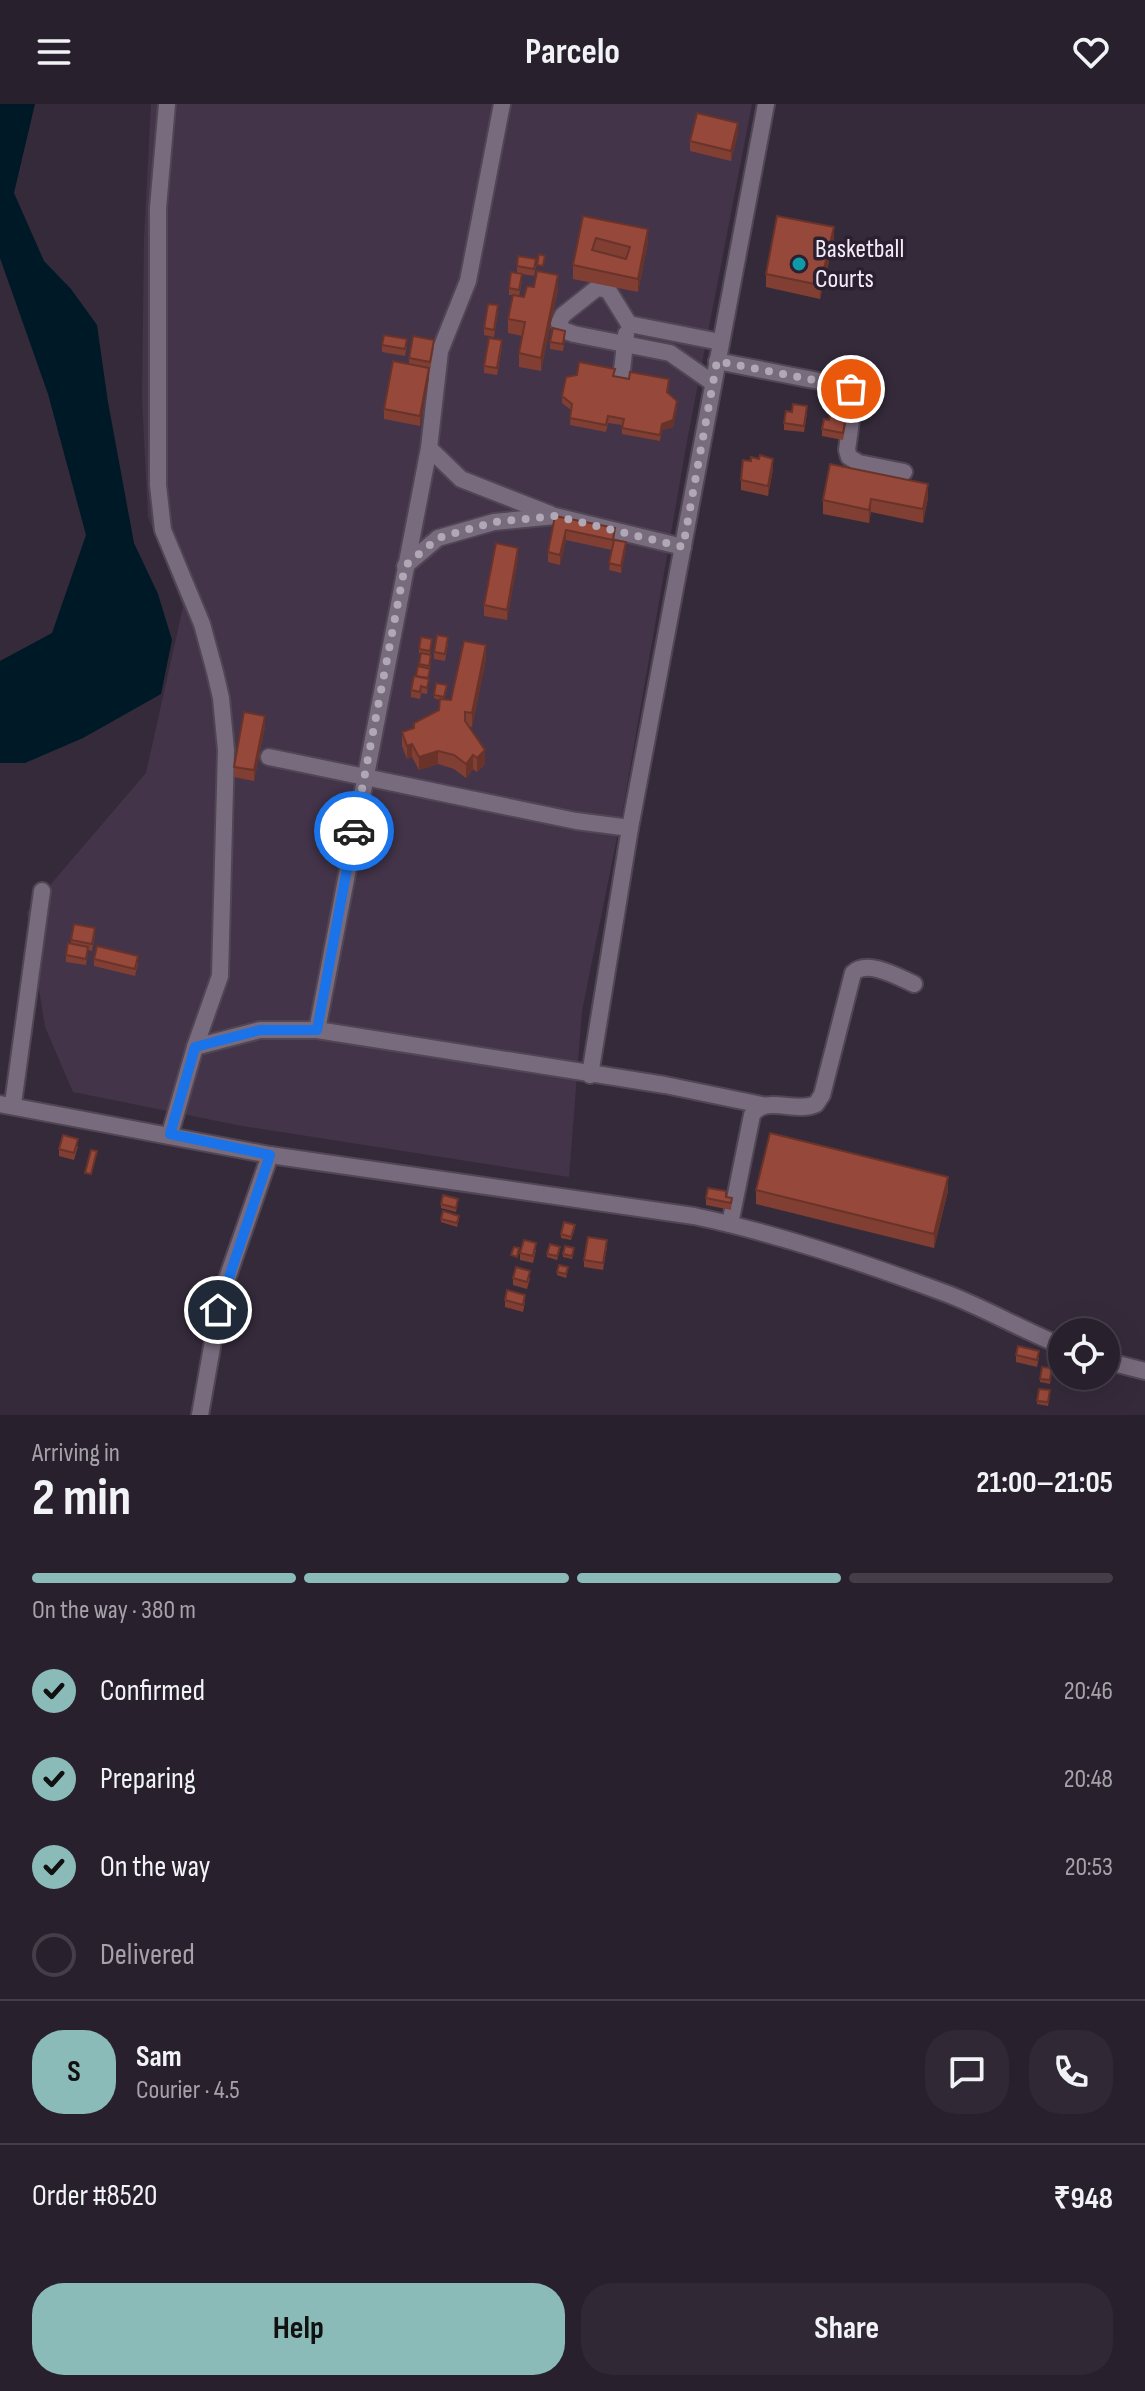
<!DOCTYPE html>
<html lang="en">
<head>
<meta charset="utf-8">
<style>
	body { margin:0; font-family:"Sofia Sans Condensed",sans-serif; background:#302834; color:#f1f3f6; height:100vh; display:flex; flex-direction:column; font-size:30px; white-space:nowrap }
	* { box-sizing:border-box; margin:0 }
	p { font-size:26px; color:#a5a3a9 }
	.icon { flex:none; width:44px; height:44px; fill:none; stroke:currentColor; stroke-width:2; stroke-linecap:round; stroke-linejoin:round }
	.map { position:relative; height:1311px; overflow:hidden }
	.side { display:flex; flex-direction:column; background:#28202c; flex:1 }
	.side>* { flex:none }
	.controls { position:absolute; left:1048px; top:1214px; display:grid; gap:16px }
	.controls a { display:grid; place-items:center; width:72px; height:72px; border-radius:50%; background:#28202c; box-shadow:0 8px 32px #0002,0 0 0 2px #443e48; font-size:40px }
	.pin { position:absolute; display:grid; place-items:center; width:68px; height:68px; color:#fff; margin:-34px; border:4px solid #fff; border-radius:50%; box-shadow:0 2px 8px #0007 }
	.courier { position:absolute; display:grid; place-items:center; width:80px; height:80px; margin:-40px; border:6px solid #1a73e8; border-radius:50%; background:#fff; color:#222; box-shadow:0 2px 10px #0007 }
	.overview em { font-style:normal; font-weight:700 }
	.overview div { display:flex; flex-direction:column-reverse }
	.overview { display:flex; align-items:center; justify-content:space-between; height:136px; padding:0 32px }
	h1 { font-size:52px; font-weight:700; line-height:60px }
	.bar { display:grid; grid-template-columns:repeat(4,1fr); gap:12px 8px; align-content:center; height:96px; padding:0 32px }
	.bar i { height:10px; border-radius:6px; background:#443e48 }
	.bar .current { background:#8bbbb9 }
	.bar p { grid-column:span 4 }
	.line { display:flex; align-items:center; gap:20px; padding:0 32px; border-top:2px solid #443e48 }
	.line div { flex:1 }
	.round { display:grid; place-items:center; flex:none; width:84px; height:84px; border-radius:32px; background:#302834 }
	ol { padding:0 32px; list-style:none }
	li { display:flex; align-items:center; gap:24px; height:88px }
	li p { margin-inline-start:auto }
	li .icon { padding:8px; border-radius:50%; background:#8bbbb9; color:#111; stroke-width:4 }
	li:last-child { color:#a5a3a9 }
	li i { width:44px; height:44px; border:4px solid #443e48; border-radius:50% }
	.cta { display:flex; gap:16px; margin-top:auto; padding:16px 32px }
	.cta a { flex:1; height:92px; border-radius:32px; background:#8bbbb9; color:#111; font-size:32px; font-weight:700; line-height:92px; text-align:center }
	.cta a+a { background:#302834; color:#f1f3f6 }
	header { display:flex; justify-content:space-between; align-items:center; height:104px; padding:0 32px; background:#28202c; font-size:36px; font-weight:700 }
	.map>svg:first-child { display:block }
</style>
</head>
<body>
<header><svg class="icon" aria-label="menu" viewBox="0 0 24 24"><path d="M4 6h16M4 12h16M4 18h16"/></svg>Parcelo<svg class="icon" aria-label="heart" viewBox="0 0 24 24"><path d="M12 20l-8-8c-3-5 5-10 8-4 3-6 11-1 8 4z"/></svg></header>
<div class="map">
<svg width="1145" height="1311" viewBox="0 0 1145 1311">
	<rect width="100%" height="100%" fill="#352a3a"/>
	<path fill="#433449" d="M 151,0 L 752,0 L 687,337 L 624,699 L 582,907 L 569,1073 L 242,1022 L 73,988 L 45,923 L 27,808 L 146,669 L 183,503 L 148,413 L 142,295 L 144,135 Z"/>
	<path fill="#001926" d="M 0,0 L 35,0 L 14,89 L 44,157 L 71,185 L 97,221 L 108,298 L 134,439 L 158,490 L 172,536 L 161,590 L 83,634 L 25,659 L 0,659 L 0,557 L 52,529 L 86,431 L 48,290 L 0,154 Z"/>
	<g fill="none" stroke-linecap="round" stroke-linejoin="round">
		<g stroke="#504654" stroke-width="20">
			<g id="minor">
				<path d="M 167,0 L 158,104 L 158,381 L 163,426 L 202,520 L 215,568 L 221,594 L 226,646 L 220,872 L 195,943"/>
				<path d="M 717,257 L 844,282 L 851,285 L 854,295 L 847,346 L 849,353 L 859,359 L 904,368"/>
				<path d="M 621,276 L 626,230"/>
				<path d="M 713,279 L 670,249 L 574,230 L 563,226 L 559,219 L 563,211 L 597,184 L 608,186 L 629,220 L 720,238"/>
				<path d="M 429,344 L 461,375 L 550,410"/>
				<path d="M 405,462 L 438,434 L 494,418 L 555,412 L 683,443"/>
				<path d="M 269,653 L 576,717 L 630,724"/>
				<path d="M 317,926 L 429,344 L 440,247 L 468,177 L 502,0"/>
				<path d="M 590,971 L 630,724 L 766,0"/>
				<path d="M 0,1000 L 270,1051 L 694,1112 C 779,1130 864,1159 945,1189 C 985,1204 1022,1226 1062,1242"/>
				<path d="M 13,1000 L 42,787"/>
				<path d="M 170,1030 L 195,943 L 260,926 L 317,926 L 665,981 L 762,1001"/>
				<path d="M 730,1120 L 752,1011 C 765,990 796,1010 816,1000 L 822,991 L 853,869 C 868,855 898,873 914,880"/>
				<path d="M 1106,1257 L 1145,1267"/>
				<path d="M 200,1311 L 221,1192 L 270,1051"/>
			</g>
		</g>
		<use href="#minor" stroke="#786b7d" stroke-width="16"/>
	</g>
	<g fill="#813f33">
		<path d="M 738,29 L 731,57 L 690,47 L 690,37 Z"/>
		<path d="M 583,112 L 648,138 L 638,188 L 573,175 L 573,161 Z"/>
		<path d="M 834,136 L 820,195 L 766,183 L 766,170 Z"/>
		<path d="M 517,162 L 536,162 L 534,172 L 517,169 Z"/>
		<path d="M 522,177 L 519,192 L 524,193 L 558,185 L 541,267 L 519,263 L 519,249 L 522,232 L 508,229 L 508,215 L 513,191 L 509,191 L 509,184 Z"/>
		<path d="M 498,208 L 494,233 L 484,231 L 484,224 Z"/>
		<path d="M 565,234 L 563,247 L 550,245 L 550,238 Z"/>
		<path d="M 382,241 L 407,242 L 405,252 L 382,248 Z"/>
		<path d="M 434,243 L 420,322 L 384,315 L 384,305 L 409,260 L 409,254 Z"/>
		<path d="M 502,243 L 497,271 L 484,269 L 484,262 Z"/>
		<path d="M 615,272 L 669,282 L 668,288 L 677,304 L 673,323 L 662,326 L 660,337 L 622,330 L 622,321 L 608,319 L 606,328 L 570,321 L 571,306 L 562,299 L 562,292 Z"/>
		<path d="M 807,309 L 804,328 L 784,326 L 784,319 Z"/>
		<path d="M 847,314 L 843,336 L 822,332 L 822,325 L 829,316 Z"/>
		<path d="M 773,365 L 768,392 L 741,386 L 741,376 Z"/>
		<path d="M 928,394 L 923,419 L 871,408 L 869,419 L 823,410 L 823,396 Z"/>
		<path d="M 555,412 L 615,436 L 626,445 L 621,469 L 609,466 L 612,446 L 566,436 L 560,461 L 548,458 L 548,448 Z"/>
		<path d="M 518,454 L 507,516 L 484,512 L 484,501 Z"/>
		<path d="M 432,539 L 430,550 L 431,554 L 427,590 L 421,589 L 420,595 L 411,593 L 411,586 L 419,563 L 421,549 L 419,549 L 419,545 Z"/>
		<path d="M 448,540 L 445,557 L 434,555 L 434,548 Z"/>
		<path d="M 486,555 L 472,623 L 468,622 L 485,660 L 477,668 L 473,665 L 466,674 L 454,665 L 438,660 L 419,666 L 412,653 L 407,655 L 402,642 L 402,628 L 414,624 L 439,606 L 440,596 L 434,594 L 434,591 L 447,584 L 444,596 L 451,596 Z"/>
		<path d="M 265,622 L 254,677 L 234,673 L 234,663 Z"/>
		<path d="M 95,831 L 92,847 L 88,846 L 86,861 L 66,858 L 66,851 L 71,840 L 71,836 Z"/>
		<path d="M 94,855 L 138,859 L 135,872 L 94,862 Z"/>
		<path d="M 78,1042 L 74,1056 L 59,1052 L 59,1045 Z"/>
		<path d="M 756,1086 L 948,1087 L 934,1144 L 756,1100 Z"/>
		<path d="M 706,1094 L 732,1094 L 731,1106 L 706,1101 Z"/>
		<path d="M 458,1098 L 456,1108 L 441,1104 L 441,1100 Z"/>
		<path d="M 441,1115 L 459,1115 L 457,1123 L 441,1118 Z"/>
		<path d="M 575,1124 L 571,1136 L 561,1134 L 561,1130 Z"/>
		<path d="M 607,1143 L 603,1166 L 584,1163 L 584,1156 Z"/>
		<path d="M 536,1146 L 533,1159 L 520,1156 L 520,1149 Z"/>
		<path d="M 560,1146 L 557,1156 L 547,1153 L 547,1150 Z"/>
		<path d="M 574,1148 L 572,1155 L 563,1153 L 563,1150 Z"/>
		<path d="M 568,1166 L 566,1174 L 557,1171 L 557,1168 Z"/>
		<path d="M 513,1174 L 530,1174 L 527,1185 L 513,1181 Z"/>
		<path d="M 505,1196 L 525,1198 L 523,1208 L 505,1203 Z"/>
		<path d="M 1016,1251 L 1039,1253 L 1037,1263 L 1016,1258 Z"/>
		<path d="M 1052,1264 L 1050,1280 L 1040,1278 L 1040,1275 Z"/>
		<path d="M 1050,1290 L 1048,1302 L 1037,1300 L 1037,1297 Z"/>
	</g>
	<g fill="#693329">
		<path d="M 738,19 L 738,29 L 731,57 L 731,47 Z"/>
		<path d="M 834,123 L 834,136 L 820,195 L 820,181 Z"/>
		<path d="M 648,125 L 648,138 L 638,188 L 638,175 Z"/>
		<path d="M 558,171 L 558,185 L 541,267 L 541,254 Z"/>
		<path d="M 429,264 L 429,274 L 420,322 L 420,312 Z"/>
		<path d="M 677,297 L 677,304 L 673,323 L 662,326 L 660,337 L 662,320 Z"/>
		<path d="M 773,355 L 773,365 L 768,392 L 768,382 Z"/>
		<path d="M 928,380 L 928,394 L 923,419 L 923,405 Z"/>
		<path d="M 871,395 L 871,408 L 869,419 L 869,406 Z"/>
		<path d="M 566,426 L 566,436 L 560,461 L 560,451 Z"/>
		<path d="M 626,438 L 626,445 L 621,469 L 621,462 Z"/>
		<path d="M 518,444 L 518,454 L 507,516 L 507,506 Z"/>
		<path d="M 486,541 L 486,555 L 472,623 L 472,609 Z"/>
		<path d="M 265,612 L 265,622 L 254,677 L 254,666 Z"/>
		<path d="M 412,640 L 412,653 L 407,655 L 407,642 Z"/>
		<path d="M 485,646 L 485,660 L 477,668 L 477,654 Z"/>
		<path d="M 438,647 L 438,660 L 419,666 L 419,653 Z"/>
		<path d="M 473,651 L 473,665 L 466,674 L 466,660 Z"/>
		<path d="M 948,1073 L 948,1087 L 934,1144 L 934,1130 Z"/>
	</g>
	<g fill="#96493b" stroke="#693329" stroke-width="2" fill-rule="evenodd">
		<path d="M 697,9 L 738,19 L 731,47 L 690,37 Z"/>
		<path d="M 583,112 L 648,125 L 638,175 L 573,161 ZM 596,134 L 630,143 L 626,155 L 592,146 Z"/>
		<path d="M 777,112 L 834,123 L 820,181 L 766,170 Z"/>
		<path d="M 539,150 L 545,152 L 543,162 L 537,161 Z"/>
		<path d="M 518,152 L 536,155 L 534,165 L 517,162 Z"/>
		<path d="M 537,167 L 558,171 L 541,254 L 519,249 L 525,218 L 508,215 L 513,191 L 524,193 L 527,182 L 534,183 Z"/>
		<path d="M 511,168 L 522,170 L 519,186 L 509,184 Z"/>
		<path d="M 488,200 L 498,201 L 494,226 L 484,224 Z"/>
		<path d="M 553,224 L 565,227 L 563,240 L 550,238 Z"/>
		<path d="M 384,231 L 407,235 L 405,245 L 382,241 Z"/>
		<path d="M 413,232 L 434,236 L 430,258 L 409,254 Z"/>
		<path d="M 489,234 L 502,236 L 497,264 L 484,262 Z"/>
		<path d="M 393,257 L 429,264 L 420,312 L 384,305 Z"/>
		<path d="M 579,258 L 615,265 L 613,272 L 629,275 L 630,268 L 669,275 L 667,288 L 677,297 L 673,316 L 662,320 L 660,331 L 622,324 L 624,315 L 608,312 L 606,321 L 570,314 L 572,300 L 562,292 L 566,273 L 577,271 Z"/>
		<path d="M 793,300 L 807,302 L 804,322 L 784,319 L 786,307 L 792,308 Z"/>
		<path d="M 831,304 L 847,307 L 843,329 L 822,325 L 824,315 L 829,316 Z"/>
		<path d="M 760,351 L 773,355 L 768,382 L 741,376 L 743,356 L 751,357 L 751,353 L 759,355 Z"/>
		<path d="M 830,360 L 928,380 L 923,405 L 871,395 L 869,406 L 823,396 Z"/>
		<path d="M 555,412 L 615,424 L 613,436 L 566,426 L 560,451 L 548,448 Z"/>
		<path d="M 614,436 L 626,438 L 621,462 L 609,459 Z"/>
		<path d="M 496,439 L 518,444 L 507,506 L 484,501 Z"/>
		<path d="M 437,531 L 448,533 L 445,550 L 434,548 Z"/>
		<path d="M 421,533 L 432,535 L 430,547 L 419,545 Z"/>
		<path d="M 464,537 L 486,541 L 472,609 L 465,608 L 465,617 L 485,646 L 477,654 L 473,651 L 466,660 L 454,651 L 438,647 L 419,653 L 412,640 L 407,642 L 402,628 L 414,624 L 414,619 L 439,606 L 440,595 L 451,596 Z"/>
		<path d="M 421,549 L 431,551 L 429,562 L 419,560 Z"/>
		<path d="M 418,562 L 430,565 L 428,574 L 416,572 Z"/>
		<path d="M 414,572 L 429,575 L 427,584 L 421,582 L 420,588 L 411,586 Z"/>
		<path d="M 436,579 L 447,581 L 444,593 L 434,591 Z"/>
		<path d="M 244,608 L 265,612 L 254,666 L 234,663 Z"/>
		<path d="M 74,820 L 95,824 L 92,840 L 71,836 Z"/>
		<path d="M 68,839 L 88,843 L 86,855 L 66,851 Z"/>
		<path d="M 97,842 L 138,852 L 135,865 L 94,855 Z"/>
		<path d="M 770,1029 L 948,1073 L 934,1130 L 756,1086 Z"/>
		<path d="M 63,1031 L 78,1035 L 74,1049 L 59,1045 Z"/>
		<path d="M 91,1046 L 97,1047 L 91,1070 L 85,1069 Z"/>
		<path d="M 708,1084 L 726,1087 L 726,1093 L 732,1094 L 731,1099 L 706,1094 Z"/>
		<path d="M 443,1091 L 458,1095 L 456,1104 L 441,1100 Z"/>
		<path d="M 443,1107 L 459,1112 L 457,1119 L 441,1115 Z"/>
		<path d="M 564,1118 L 575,1121 L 571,1133 L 561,1130 Z"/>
		<path d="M 588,1133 L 607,1136 L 603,1159 L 584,1156 Z"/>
		<path d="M 524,1136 L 536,1139 L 533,1152 L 520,1149 Z"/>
		<path d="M 550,1140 L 560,1143 L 557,1152 L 547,1150 Z"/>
		<path d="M 565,1142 L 574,1144 L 572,1152 L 563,1150 Z"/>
		<path d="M 514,1143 L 519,1144 L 517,1153 L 511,1151 Z"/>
		<path d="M 559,1161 L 568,1163 L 566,1170 L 557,1168 Z"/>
		<path d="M 516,1163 L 530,1167 L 527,1178 L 513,1174 Z"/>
		<path d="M 507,1186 L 525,1191 L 523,1201 L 505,1196 Z"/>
		<path d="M 1018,1242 L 1039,1247 L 1037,1256 L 1016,1251 Z"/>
		<path d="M 1042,1263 L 1052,1264 L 1050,1276 L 1040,1275 Z"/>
		<path d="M 1039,1285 L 1050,1286 L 1048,1298 L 1037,1297 Z"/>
	</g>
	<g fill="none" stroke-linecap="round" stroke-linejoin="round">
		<path stroke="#b0a8b5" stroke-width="8" stroke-dasharray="0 14.4" d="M 354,727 L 405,462 L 438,434 L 494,418 L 555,412 L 683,443 L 717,257 L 844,282 L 851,285"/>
		<path stroke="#1a73e8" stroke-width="10" d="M 218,1206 L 270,1051 L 170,1030 L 195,943 L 260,926 L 317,926 L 354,727"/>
	</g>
	<circle fill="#0f9aa8" stroke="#2b2030" stroke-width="3" cx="799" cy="160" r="8"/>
	<g text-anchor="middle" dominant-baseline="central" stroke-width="7" stroke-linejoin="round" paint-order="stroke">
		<g font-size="26" fill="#f3ecf7" stroke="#2b2030" text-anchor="start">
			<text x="815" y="145">Basketball<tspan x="815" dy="30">Courts</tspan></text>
		</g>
	</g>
</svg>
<div class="controls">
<a><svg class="icon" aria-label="locate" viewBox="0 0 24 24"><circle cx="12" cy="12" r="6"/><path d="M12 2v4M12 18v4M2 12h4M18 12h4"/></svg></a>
</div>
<div class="pin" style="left:851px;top:285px;background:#ea580c"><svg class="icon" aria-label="bag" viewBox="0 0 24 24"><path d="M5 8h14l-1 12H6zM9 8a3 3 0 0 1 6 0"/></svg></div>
<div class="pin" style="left:218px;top:1206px;background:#1f2937"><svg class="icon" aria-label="home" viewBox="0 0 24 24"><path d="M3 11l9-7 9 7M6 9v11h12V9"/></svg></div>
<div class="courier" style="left:354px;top:727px"><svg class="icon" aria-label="car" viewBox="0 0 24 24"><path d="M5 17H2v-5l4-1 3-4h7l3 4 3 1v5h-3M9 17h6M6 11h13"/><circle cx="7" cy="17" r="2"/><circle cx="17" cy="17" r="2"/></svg></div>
</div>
<section class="side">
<div class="overview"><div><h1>2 min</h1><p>Arriving in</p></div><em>21:00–21:05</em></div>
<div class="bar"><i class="current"></i><i class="current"></i><i class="current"></i><i></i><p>On the way · 380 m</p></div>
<ol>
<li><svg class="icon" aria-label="check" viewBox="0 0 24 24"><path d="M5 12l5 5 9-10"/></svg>Confirmed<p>20:46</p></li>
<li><svg class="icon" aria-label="check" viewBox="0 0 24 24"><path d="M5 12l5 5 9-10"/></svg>Preparing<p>20:48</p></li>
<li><svg class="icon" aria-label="check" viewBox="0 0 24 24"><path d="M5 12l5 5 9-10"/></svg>On the way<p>20:53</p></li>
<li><i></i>Delivered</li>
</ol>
<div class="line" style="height:144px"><b class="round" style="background:#8bbbb9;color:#111">S</b><div><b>Sam</b><p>Courier · 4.5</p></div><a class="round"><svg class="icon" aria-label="chat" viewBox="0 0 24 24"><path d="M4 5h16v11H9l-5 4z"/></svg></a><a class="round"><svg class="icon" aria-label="phone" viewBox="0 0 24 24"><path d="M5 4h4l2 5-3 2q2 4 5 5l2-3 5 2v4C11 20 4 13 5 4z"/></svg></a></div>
<div class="line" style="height:104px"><div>Order #8520</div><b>₹948</b></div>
<div class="cta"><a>Help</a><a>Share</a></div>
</section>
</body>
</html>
